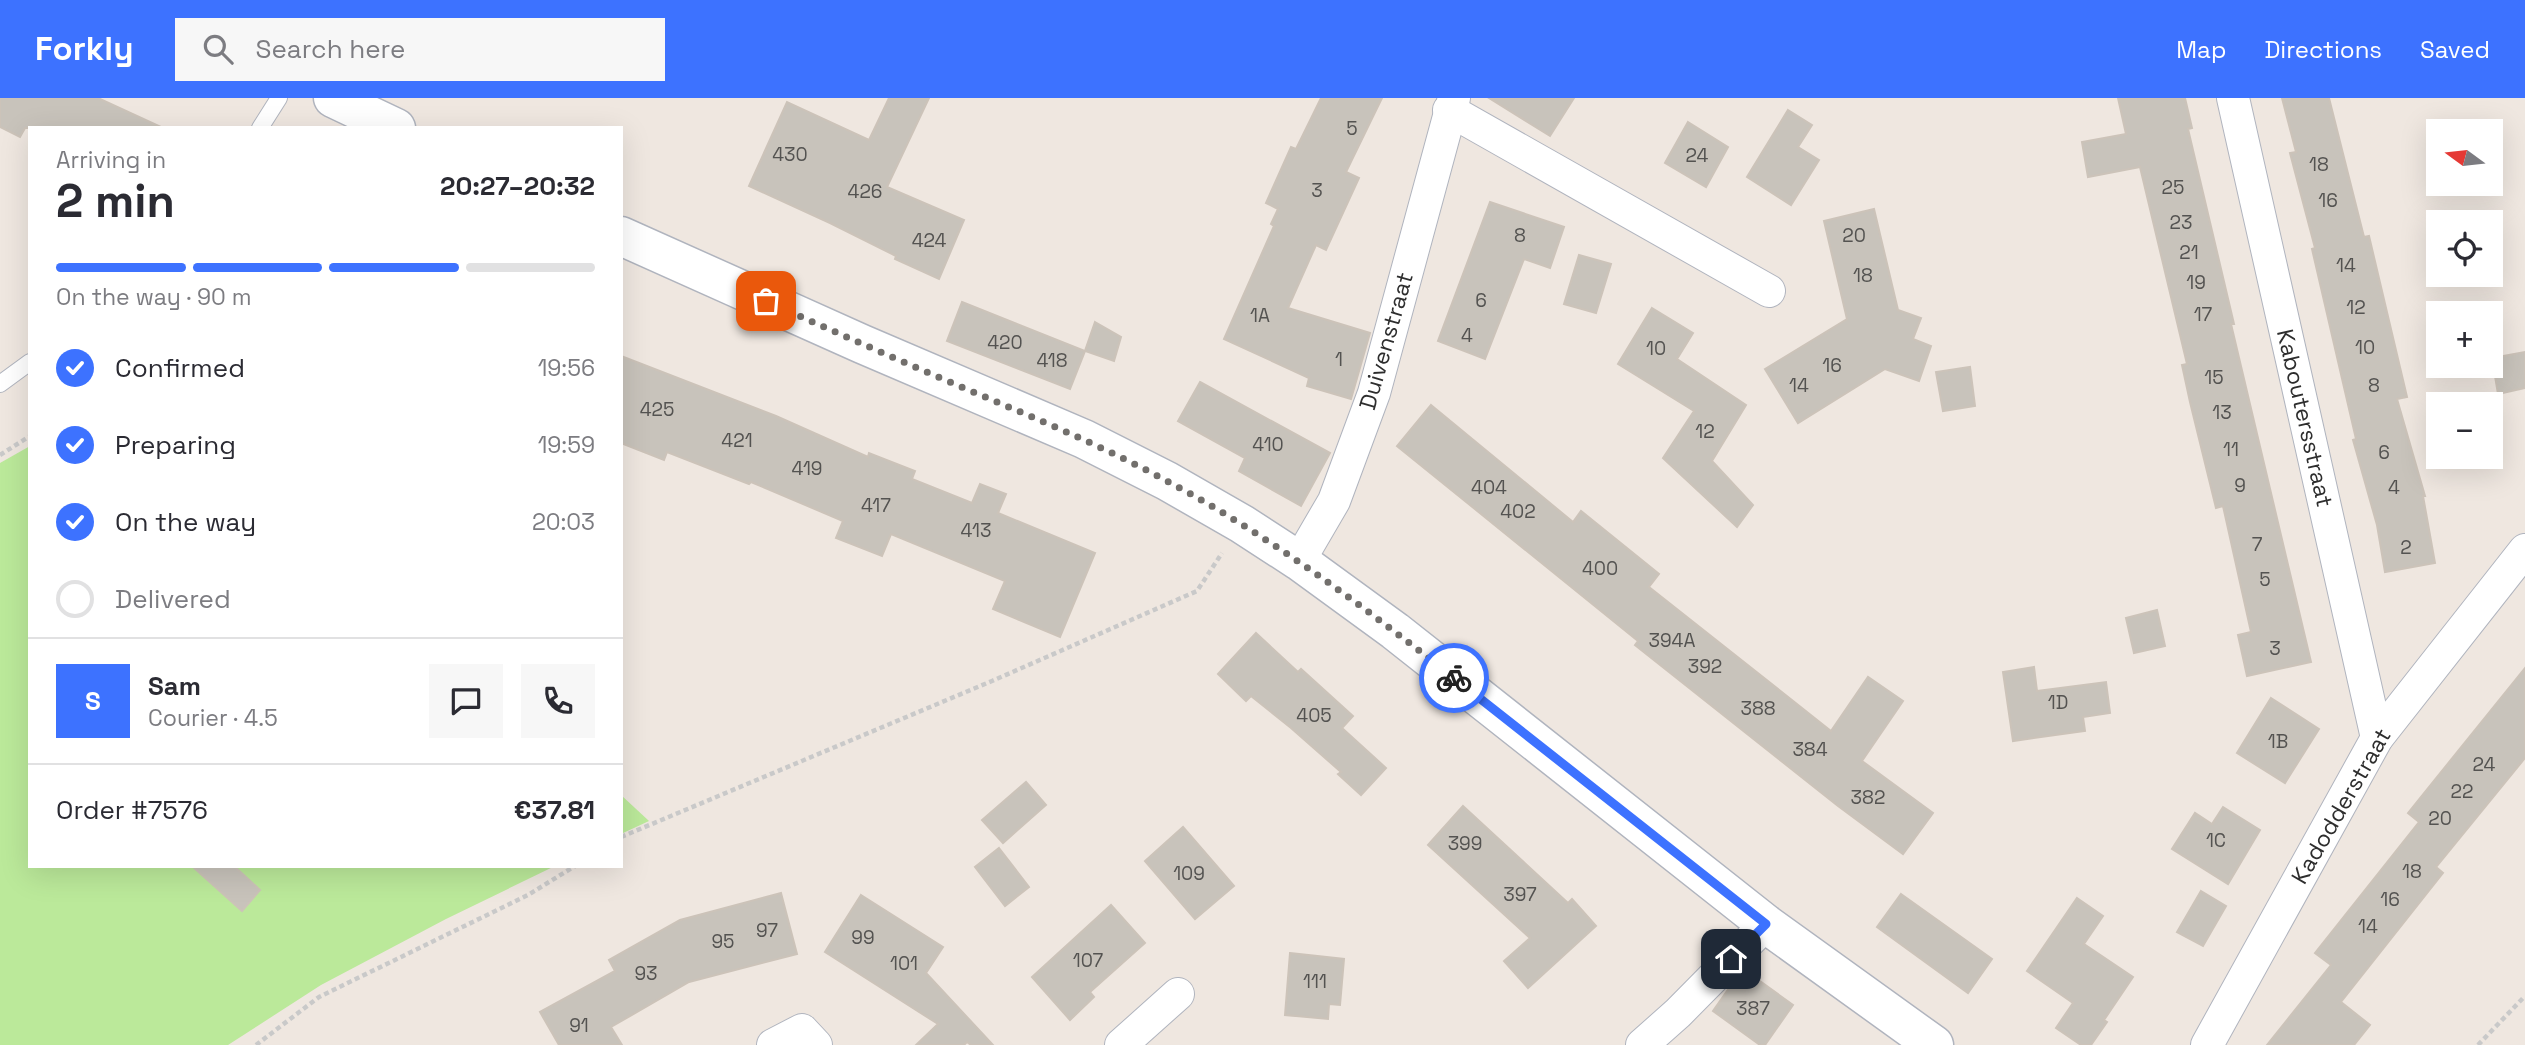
<!DOCTYPE html>
<html lang="en">
<head>
<meta charset="utf-8">
<style>
	body { margin:0; font-family:"Space Grotesk",sans-serif; background:#f7f7f7; color:#2b2b33; height:100vh; display:flex; flex-direction:column; font-size:26px; white-space:nowrap }
	* { box-sizing:border-box; margin:0 }
	p { font-size:23px; color:#7c7c81 }
	.icon { flex:none; width:38px; height:38px; fill:none; stroke:currentColor; stroke-width:2; stroke-linecap:round; stroke-linejoin:round }
	.map { position:relative; flex:1; overflow:hidden }
	.side { position:absolute; left:28px; top:28px; width:595px; height:742px; display:flex; flex-direction:column; background:#fff; border-radius:0px; box-shadow:0 7px 28px #0002 }
	.side>* { flex:none }
	.needle { width:46px; rotate:285deg }
	.buttons { position:absolute; left:2426px; top:21px; display:grid; gap:14px }
	.buttons a { display:grid; place-items:center; width:77px; height:77px; border-radius:0px; background:#fff; box-shadow:0 7px 28px #0002; font-size:35px }
	.pin { position:absolute; display:grid; place-items:center; width:60px; height:60px; color:#fff; margin:-30px; border-radius:14px; box-shadow:0 4px 10px #0006 }
	.courier { position:absolute; display:grid; place-items:center; width:70px; height:70px; margin:-35px; border:5px solid #3d72ff; border-radius:50%; background:#fff; color:#222; box-shadow:0 2px 9px #0007 }
	.headline em { font-style:normal; font-weight:700 }
	.headline div { display:flex; flex-direction:column-reverse }
	.headline { display:flex; align-items:center; justify-content:space-between; height:119px; padding:0 28px }
	h1 { font-size:46px; font-weight:700; line-height:52px }
	.bar { display:grid; grid-template-columns:repeat(4,1fr); gap:10px 7px; align-content:center; height:84px; padding:0 28px }
	.bar i { height:9px; border-radius:5px; background:#e1e1e2 }
	.bar .selected { background:#3d72ff }
	.bar p { grid-column:span 4 }
	.line { display:flex; align-items:center; gap:18px; padding:0 28px; border-top:2px solid #e1e1e2 }
	.line div { flex:1 }
	.round { display:grid; place-items:center; flex:none; width:74px; height:74px; border-radius:0px; background:#f7f7f7 }
	ol { padding:0 28px; list-style:none }
	li { display:flex; align-items:center; gap:21px; height:77px }
	li p { margin-inline-start:auto }
	li .icon { padding:7px; border-radius:50%; background:#3d72ff; color:#fff; stroke-width:4 }
	li:last-child { color:#7c7c81 }
	li i { width:38px; height:38px; border:4px solid #e1e1e2; border-radius:50% }
	header { display:flex; align-items:center; gap:42px; box-sizing:border-box; height:98px; padding:0 35px; background:#3d72ff; color:#fff }
	header strong { font-size:33px }
	nav { display:flex; gap:38px; margin-inline-start:auto; font-size:24px }
	.search { width:490px; height:63px; background:#f7f7f7; display:flex; align-items:center; gap:18px; box-sizing:border-box; padding:0 24px; border-radius:0px; color:#7c7c81; font-size:26px }
	.map>svg:first-child { display:block }
</style>
</head>
<body>
<header>
<strong>Forkly</strong>
<div class="search"><svg class="icon" aria-label="search" viewBox="0 0 24 24"><circle cx="10" cy="10" r="6"/><path d="M15 15l6 6"/></svg>Search here</div>
<nav><a>Map</a><a>Directions</a><a>Saved</a></nav>
</header>
<div class="map">
<svg width="2525" height="947" viewBox="0 0 2525 947">
	<rect width="100%" height="100%" fill="#efe7e0"/>
	<g fill="#bbe99a">
		<path d="M 30,348 L 30,768 L 555,768 L 446,821 L 321,887 L 228,947 L 0,947 L 0,365 Z"/>
		<path d="M 621,697 L 649,723 L 621,736 Z"/>
	</g>
	<g fill="#c8c3bb" stroke="#ccc3b9" stroke-width="2">
		<path d="M 0,0 L 98,0 L 163,30 L 25,30 L 20,39 L 0,29 Z"/>
		<path d="M 889,0 L 929,0 L 887,89 L 964,122 L 939,181 L 895,161 L 896,158 L 830,125 L 749,88 L 787,4 L 869,42 Z"/>
		<path d="M 1321,0 L 1382,0 L 1346,74 L 1359,80 L 1326,152 L 1316,147 L 1288,210 L 1370,235 L 1351,301 L 1307,288 L 1309,280 L 1224,241 L 1274,128 L 1271,126 L 1278,111 L 1266,105 L 1291,49 L 1296,51 Z"/>
		<path d="M 1489,0 L 1574,0 L 1550,38 Z"/>
		<path d="M 2118,0 L 2185,0 L 2192,30 L 2188,31 L 2234,226 L 2231,226 L 2311,564 L 2247,578 L 2238,537 L 2251,534 L 2223,408 L 2216,410 L 2190,304 L 2182,267 L 2187,266 L 2140,69 L 2088,79 L 2082,44 L 2126,36 Z"/>
		<path d="M 2282,0 L 2329,0 L 2364,139 L 2369,138 L 2407,299 L 2397,301 L 2425,398 L 2423,398 L 2435,465 L 2385,474 L 2377,427 L 2353,342 L 2356,341 L 2312,151 L 2315,150 L 2290,55 L 2296,54 Z"/>
		<path d="M 1788,12 L 1812,27 L 1798,49 L 1819,62 L 1791,107 L 1747,79 Z"/>
		<path d="M 1688,24 L 1728,49 L 1706,89 L 1665,65 Z"/>
		<path d="M 1490,104 L 1564,129 L 1550,170 L 1524,161 L 1485,261 L 1438,243 Z"/>
		<path d="M 1874,111 L 1898,212 L 1921,220 L 1913,241 L 1931,248 L 1919,283 L 1885,271 L 1798,325 L 1765,271 L 1847,221 L 1824,123 Z"/>
		<path d="M 1579,157 L 1611,166 L 1596,215 L 1564,206 Z"/>
		<path d="M 962,204 L 1085,253 L 1070,291 L 947,243 Z"/>
		<path d="M 1652,210 L 1693,235 L 1677,261 L 1746,307 L 1712,363 L 1753,407 L 1737,429 L 1663,360 L 1694,313 L 1618,266 Z"/>
		<path d="M 1095,224 L 1121,239 L 1114,263 L 1085,253 Z"/>
		<path d="M 2525,254 L 2525,290 L 2498,296 L 2492,260 Z"/>
		<path d="M 621,258 L 776,318 L 868,359 L 869,355 L 915,373 L 912,381 L 972,405 L 980,386 L 1006,396 L 998,415 L 1095,455 L 1060,539 L 993,511 L 1005,483 L 891,436 L 882,458 L 836,440 L 843,423 L 751,384 L 749,386 L 667,354 L 664,362 L 621,345 Z"/>
		<path d="M 1970,269 L 1975,308 L 1943,313 L 1936,274 Z"/>
		<path d="M 1200,284 L 1330,355 L 1301,408 L 1239,373 L 1245,360 L 1178,323 Z"/>
		<path d="M 1431,307 L 1573,424 L 1581,413 L 1659,476 L 1649,489 L 1831,633 L 1868,579 L 1903,603 L 1862,663 L 1933,715 L 1903,756 L 1838,708 L 1635,547 L 1638,543 L 1397,348 Z"/>
		<path d="M 2157,512 L 2165,548 L 2134,555 L 2126,520 Z"/>
		<path d="M 1256,535 L 1298,574 L 1301,571 L 1353,618 L 1342,630 L 1386,670 L 1361,697 L 1338,676 L 1341,674 L 1291,630 L 1251,598 L 1246,603 L 1218,576 Z"/>
		<path d="M 2034,569 L 2037,593 L 2106,584 L 2110,615 L 2083,619 L 2085,633 L 2013,643 L 2003,574 Z"/>
		<path d="M 2525,570 L 2525,660 L 2436,769 L 2443,775 L 2341,904 L 2370,927 L 2354,947 L 2267,947 L 2331,867 L 2315,855 L 2419,724 L 2408,715 Z"/>
		<path d="M 2271,600 L 2319,631 L 2285,685 L 2237,655 Z"/>
		<path d="M 1026,684 L 1046,707 L 1003,745 L 982,722 Z"/>
		<path d="M 1463,708 L 1568,805 L 1572,801 L 1596,828 L 1528,890 L 1504,863 L 1530,840 L 1428,747 Z"/>
		<path d="M 2223,709 L 2260,732 L 2228,786 L 2172,751 L 2195,715 L 2212,726 Z"/>
		<path d="M 1183,729 L 1234,788 L 1195,821 L 1145,763 Z"/>
		<path d="M 999,750 L 1029,789 L 1005,808 L 975,769 Z"/>
		<path d="M 192,768 L 234,768 L 260,792 L 242,813 Z"/>
		<path d="M 2201,793 L 2226,808 L 2203,848 L 2177,834 Z"/>
		<path d="M 781,795 L 797,856 L 689,884 L 611,929 L 622,947 L 559,947 L 540,914 L 615,873 L 609,862 L 680,822 Z"/>
		<path d="M 1901,796 L 1992,861 L 1968,895 L 1877,829 Z"/>
		<path d="M 861,797 L 943,849 L 926,875 L 993,947 L 971,947 L 967,944 L 964,947 L 916,947 L 938,926 L 825,854 Z"/>
		<path d="M 2077,800 L 2103,818 L 2084,846 L 2133,879 L 2104,922 L 2107,924 L 2091,947 L 2081,947 L 2056,930 L 2073,905 L 2027,873 Z"/>
		<path d="M 1111,807 L 1145,845 L 1090,894 L 1094,899 L 1070,922 L 1032,879 Z"/>
		<path d="M 1290,855 L 1344,861 L 1340,907 L 1329,906 L 1328,921 L 1285,917 Z"/>
		<path d="M 1746,873 L 1793,907 L 1765,947 L 1760,947 L 1713,913 L 1732,886 Z"/>
	</g>
	<g fill="none" stroke-linecap="round" stroke-linejoin="round">
		<g stroke="#b0b4be" stroke-width="18">
			<g id="service">
				<path d="M 260,30 L 279,0"/>
				<path d="M 0,286 L 30,264"/>
			</g>
		</g>
		<g stroke="#b0b4be" stroke-width="34">
			<g id="minor">
				<path d="M 2233,0 L 2377,640"/>
				<path d="M 1449,12 L 1769,193"/>
				<path d="M 1299,463 L 1334,403 L 1374,295 L 1454,0"/>
				<path d="M 773,947 L 802,932 L 816,947"/>
				<path d="M 1121,947 L 1178,896"/>
				<path d="M 1642,947 L 1678,915 L 1766,826"/>
				<path d="M 2207,947 L 2377,640 L 2525,452"/>
			</g>
		</g>
		<g stroke="#b0b4be" stroke-width="41">
			<g id="secondary">
				<path d="M 333,0 L 396,30"/>
				<path d="M 621,138 L 862,246 L 1084,341 L 1167,383 L 1242,426 L 1299,463 L 1395,533 L 1766,826 L 1934,947"/>
			</g>
		</g>
		<g stroke="#c9c9c9" stroke-width="4.5" stroke-dasharray="5 3.5" stroke-linecap="butt">
			<path d="M 0,357 L 30,338"/>
			<path d="M 621,739 L 992,583 L 1197,493 L 1222,455"/>
			<path d="M 256,947 L 319,899 L 528,797 L 575,768"/>
			<path d="M 2478,947 L 2525,898"/>
		</g>
		<use href="#service" stroke="#fff" stroke-width="16"/>
		<use href="#minor" stroke="#fff" stroke-width="32"/>
		<use href="#secondary" stroke="#fff" stroke-width="38"/>
	</g>
	<g fill="none" stroke-linecap="round" stroke-linejoin="round">
		<path stroke="#726f6c" stroke-width="7" stroke-dasharray="0 12.6" d="M 766,203 C 826,230 885,256 945,282 C 1020,314 1095,344 1167,383 C 1270,438 1363,508 1454,580"/>
		<path stroke="#3d72ff" stroke-width="9" d="M 1454,580 L 1766,826 L 1731,861"/>
	</g>
	<g text-anchor="middle" dominant-baseline="central" stroke-width="5" stroke-linejoin="round" paint-order="stroke">
		<g font-size="19" fill="#545351">
			<text x="1352" y="30">5</text>
			<text x="790" y="56">430</text>
			<text x="1697" y="57">24</text>
			<text x="2319" y="66">18</text>
			<text x="2173" y="89">25</text>
			<text x="1317" y="92">3</text>
			<text x="865" y="93">426</text>
			<text x="2328" y="102">16</text>
			<text x="2181" y="124">23</text>
			<text x="1520" y="137">8</text>
			<text x="1854" y="137">20</text>
			<text x="929" y="142">424</text>
			<text x="2189" y="154">21</text>
			<text x="2346" y="167">14</text>
			<text x="1863" y="177">18</text>
			<text x="2196" y="184">19</text>
			<text x="1481" y="202">6</text>
			<text x="2356" y="209">12</text>
			<text x="2203" y="216">17</text>
			<text x="1260" y="217">1A</text>
			<text x="1467" y="237">4</text>
			<text x="1005" y="244">420</text>
			<text x="2365" y="249">10</text>
			<text x="1656" y="250">10</text>
			<text x="1339" y="261">1</text>
			<text x="1052" y="262">418</text>
			<text x="1832" y="267">16</text>
			<text x="2214" y="279">15</text>
			<text x="1799" y="287">14</text>
			<text x="2374" y="287">8</text>
			<text x="657" y="311">425</text>
			<text x="2222" y="314">13</text>
			<text x="1705" y="333">12</text>
			<text x="737" y="342">421</text>
			<text x="1268" y="346">410</text>
			<text x="2231" y="351">11</text>
			<text x="2384" y="354">6</text>
			<text x="807" y="370">419</text>
			<text x="2240" y="387">9</text>
			<text x="1489" y="389">404</text>
			<text x="2394" y="389">4</text>
			<text x="876" y="407">417</text>
			<text x="1518" y="413">402</text>
			<text x="976" y="432">413</text>
			<text x="2257" y="446">7</text>
			<text x="2406" y="449">2</text>
			<text x="1600" y="470">400</text>
			<text x="2265" y="481">5</text>
			<text x="1672" y="542">394A</text>
			<text x="2275" y="550">3</text>
			<text x="1705" y="568">392</text>
			<text x="2058" y="604">1D</text>
			<text x="1758" y="610">388</text>
			<text x="1314" y="617">405</text>
			<text x="2278" y="643">1B</text>
			<text x="1810" y="651">384</text>
			<text x="2484" y="666">24</text>
			<text x="2462" y="693">22</text>
			<text x="1868" y="699">382</text>
			<text x="2440" y="720">20</text>
			<text x="2216" y="742">1C</text>
			<text x="1465" y="745">399</text>
			<text x="2412" y="773">18</text>
			<text x="1189" y="775">109</text>
			<text x="1520" y="796">397</text>
			<text x="2390" y="801">16</text>
			<text x="2368" y="828">14</text>
			<text x="767" y="832">97</text>
			<text x="863" y="839">99</text>
			<text x="723" y="843">95</text>
			<text x="1088" y="862">107</text>
			<text x="904" y="865">101</text>
			<text x="646" y="875">93</text>
			<text x="1315" y="883">111</text>
			<text x="1753" y="910">387</text>
			<text x="579" y="927">91</text>
		</g>
		<g font-size="23" fill="#2e2e2e" stroke="#fff">
			<text transform="translate(1386 243) rotate(-74)">Duivenstraat</text>
			<text transform="translate(2305 320) rotate(77)">Kaboutersstraat</text>
			<text transform="translate(2341 708) rotate(-60)">Kadodderstraat</text>
		</g>
	</g>
</svg>
<div class="buttons">
<a><svg class="needle" viewBox="-14 -14 28 28"><path d="M0-13l5 13h-10z" fill="#e53935"/><path d="M0 13l5-13h-10z" fill="#7c7c81"/></svg></a>
<a><svg class="icon" aria-label="locate" viewBox="0 0 24 24"><circle cx="12" cy="12" r="6"/><path d="M12 2v4M12 18v4M2 12h4M18 12h4"/></svg></a>
<a>+</a>
<a>−</a>
</div>
<div class="pin" style="left:766px;top:203px;background:#ea580c"><svg class="icon" aria-label="bag" viewBox="0 0 24 24"><path d="M5 8h14l-1 12H6zM9 8a3 3 0 0 1 6 0"/></svg></div>
<div class="pin" style="left:1731px;top:861px;background:#1f2937"><svg class="icon" aria-label="home" viewBox="0 0 24 24"><path d="M3 11l9-7 9 7M6 9v11h12V9"/></svg></div>
<div class="courier" style="left:1454px;top:580px"><svg class="icon" aria-label="bike" viewBox="0 0 24 24"><circle cx="6" cy="16" r="4"/><circle cx="18" cy="16" r="4"/><path d="M6 16l4-8h5l3 8M10 8l3 8H6M13 5h3"/></svg></div>
<section class="side">
<div class="headline"><div><h1>2 min</h1><p>Arriving in</p></div><em>20:27–20:32</em></div>
<div class="bar"><i class="selected"></i><i class="selected"></i><i class="selected"></i><i></i><p>On the way · 90 m</p></div>
<ol>
<li><svg class="icon" aria-label="check" viewBox="0 0 24 24"><path d="M5 12l5 5 9-10"/></svg>Confirmed<p>19:56</p></li>
<li><svg class="icon" aria-label="check" viewBox="0 0 24 24"><path d="M5 12l5 5 9-10"/></svg>Preparing<p>19:59</p></li>
<li><svg class="icon" aria-label="check" viewBox="0 0 24 24"><path d="M5 12l5 5 9-10"/></svg>On the way<p>20:03</p></li>
<li><i></i>Delivered</li>
</ol>
<div class="line" style="height:126px"><b class="round" style="background:#3d72ff;color:#fff">S</b><div><b>Sam</b><p>Courier · 4.5</p></div><a class="round"><svg class="icon" aria-label="chat" viewBox="0 0 24 24"><path d="M4 5h16v11H9l-5 4z"/></svg></a><a class="round"><svg class="icon" aria-label="phone" viewBox="0 0 24 24"><path d="M5 4h4l2 5-3 2q2 4 5 5l2-3 5 2v4C11 20 4 13 5 4z"/></svg></a></div>
<div class="line" style="height:91px"><div>Order #7576</div><b>€37.81</b></div>
</section>
</div>
</body>
</html>
